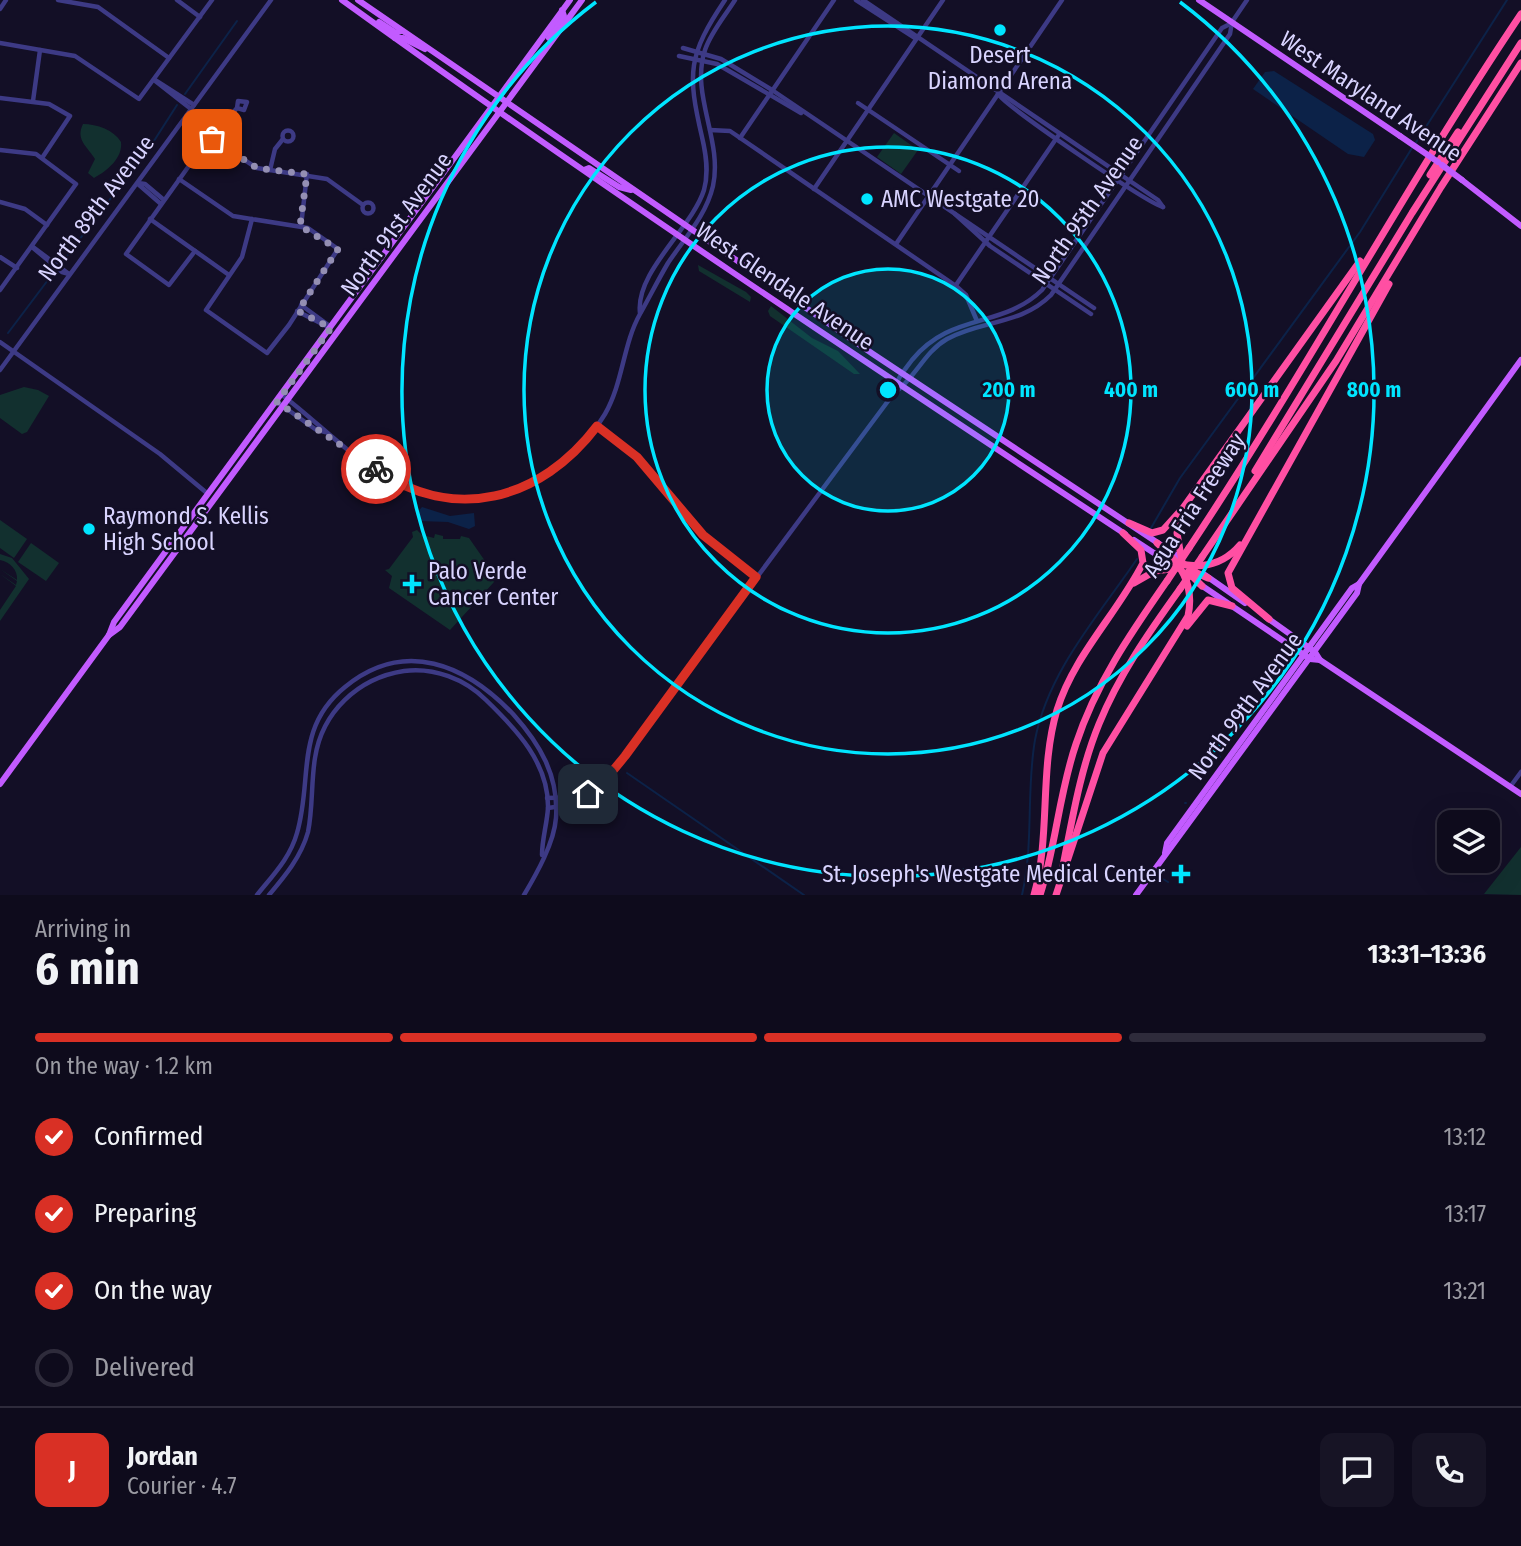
<!DOCTYPE html>
<html lang="en">
<head>
<meta charset="utf-8">
<style>
	body { margin:0; font-family:"Fira Sans Condensed",sans-serif; background:#171425; color:#f1f3f6; height:100vh; display:flex; flex-direction:column; font-size:26px; white-space:nowrap }
	* { box-sizing:border-box; margin:0 }
	p { font-size:23px; color:#9b9ba3 }
	.icon { flex:none; width:38px; height:38px; fill:none; stroke:currentColor; stroke-width:2; stroke-linecap:round; stroke-linejoin:round }
	.map { position:relative; height:895px; overflow:hidden }
	.details { display:flex; flex-direction:column; background:#0e0b1c; flex:1 }
	.details>* { flex:none }
	.tools { position:absolute; left:1437px; top:810px; display:grid; gap:14px }
	.tools a { display:grid; place-items:center; width:63px; height:63px; border-radius:14px; background:#0e0b1c; box-shadow:0 7px 28px #0002,0 0 0 2px #2e2b3b; font-size:35px }
	.pin { position:absolute; display:grid; place-items:center; width:60px; height:60px; color:#fff; margin:-30px; border-radius:14px; box-shadow:0 4px 10px #0006 }
	.courier { position:absolute; display:grid; place-items:center; width:70px; height:70px; margin:-35px; border:5px solid #d93025; border-radius:50%; background:#fff; color:#222; box-shadow:0 2px 9px #0007 }
	.summary em { font-style:normal; font-weight:700 }
	.summary div { display:flex; flex-direction:column-reverse }
	.summary { display:flex; align-items:center; justify-content:space-between; height:119px; padding:0 35px }
	h1 { font-size:46px; font-weight:700; line-height:52px }
	.bar { display:grid; grid-template-columns:repeat(4,1fr); gap:10px 7px; align-content:center; height:84px; padding:0 35px }
	.bar i { height:9px; border-radius:5px; background:#2e2b3b }
	.bar .active { background:#d93025 }
	.bar p { grid-column:span 4 }
	.line { display:flex; align-items:center; gap:18px; padding:0 35px; border-top:2px solid #2e2b3b }
	.line div { flex:1 }
	.round { display:grid; place-items:center; flex:none; width:74px; height:74px; border-radius:14px; background:#171425 }
	ol { padding:0 35px; list-style:none }
	li { display:flex; align-items:center; gap:21px; height:77px }
	li p { margin-inline-start:auto }
	li .icon { padding:7px; border-radius:50%; background:#d93025; color:#fff; stroke-width:4 }
	li:last-child { color:#9b9ba3 }
	li i { width:38px; height:38px; border:4px solid #2e2b3b; border-radius:50% }
	.map>svg:first-child { display:block }
</style>
</head>
<body>
<div class="map">
<svg width="1521" height="895" viewBox="0 0 1521 895">
	<rect width="100%" height="100%" fill="#130f26"/>
	<g fill="#12302f">
		<path d="M 83,124 C 97,124 114,130 121,142 C 123,158 107,171 94,178 L 88,173 L 95,159 C 88,147 75,140 83,124 Z"/>
		<path d="M 894,133 L 918,150 L 901,174 L 877,157 Z"/>
		<path d="M 698,265 L 746,292 L 751,297 L 750,302 L 699,271 Z"/>
		<path d="M 771,306 L 812,338 L 838,351 L 860,374 L 854,374 L 770,316 L 768,311 Z"/>
		<path d="M 24,387 L 38,390 L 49,396 L 27,432 L 22,434 L 0,418 L 0,395 Z"/>
		<path d="M 0,520 L 27,539 L 14,558 L 0,548 Z"/>
		<path d="M 417,530 L 422,535 L 434,538 L 435,534 L 443,536 L 443,539 L 460,539 L 461,536 L 469,538 L 492,571 L 489,574 L 494,582 L 450,630 L 389,588 L 392,576 L 385,570 L 389,569 L 413,537 L 412,532 Z"/>
		<path d="M 31,543 L 59,563 L 46,581 L 18,562 Z"/>
		<path d="M 0,554 L 12,558 L 29,579 L 0,621 L 0,610 L 16,586 L 0,574 L 16,585 L 17,581 L 0,569 L 17,580 C 18,570 10,562 0,560 Z"/>
		<path d="M 1521,847 L 1521,895 L 1484,894 Z"/>
	</g>
	<g fill="#0c2248">
		<path d="M 1274,71 L 1373,134 L 1375,140 L 1364,157 L 1348,154 L 1253,89 L 1265,72 Z"/>
		<path d="M 422,507 L 450,516 L 474,513 L 475,526 L 469,529 L 448,522 L 419,521 L 416,514 Z"/>
	</g>
	<g fill="none" stroke-linecap="round" stroke-linejoin="round">
		<g stroke="#0c2248" stroke-width="2">
			<path d="M 185,94 L 237,21"/>
			<path d="M 1415,144 L 1507,0"/>
			<path d="M 63,261 L 152,144 L 177,105"/>
			<path d="M 8,333 L 54,272"/>
			<path d="M 1151,528 L 1180,478 L 1360,232 L 1412,148"/>
			<path d="M 1219,756 L 1220,757"/>
			<path d="M 627,773 L 804,895"/>
			<path d="M 1185,803 L 1186,803"/>
			<path d="M 1158,876 L 1168,882"/>
			<path d="M 1022,895 C 1034,844 1026,791 1035,740 C 1048,671 1099,615 1137,559"/>
		</g>
		<g stroke="#3d3a85" stroke-width="4.5">
			<path d="M 58,0 L 98,7 L 169,58"/>
			<path d="M 177,0 L 200,17"/>
			<path d="M 856,0 L 915,38"/>
			<path d="M 863,0 L 1158,200 L 1163,207"/>
			<path d="M 0,9 L 6,0"/>
			<path d="M 0,43 L 75,56 L 139,99 L 212,0"/>
			<path d="M 683,48 L 721,59 L 772,90 L 1094,308"/>
			<path d="M 679,56 L 717,64 L 801,113"/>
			<path d="M 154,80 L 191,109"/>
			<path d="M 155,80 L 194,105"/>
			<path d="M 998,94 C 1008,108 1147,203 1163,207"/>
			<path d="M 0,98 L 49,104 L 70,116 L 42,158"/>
			<path d="M 33,101 L 40,50"/>
			<path d="M 858,103 L 959,171"/>
			<path d="M 710,130 L 730,131 L 956,286 L 966,295 L 977,321"/>
			<circle cx="288" cy="136" r="5.5"/>
			<path d="M 740,138 L 834,0"/>
			<path d="M 212,139 L 257,168 L 327,179 L 363,205"/>
			<path d="M 0,150 L 36,154 L 76,184 L 0,290"/>
			<path d="M 270,170 L 275,149 L 283,139"/>
			<path d="M 179,179 L 233,216 L 308,228 L 338,249 L 289,325 L 267,353 L 206,310 L 242,257 L 252,219"/>
			<path d="M 138,183 L 145,184 L 164,200"/>
			<path d="M 138,184 L 161,204"/>
			<path d="M 814,189 L 943,0"/>
			<path d="M 0,202 L 25,209 L 47,225"/>
			<circle cx="368" cy="208" r="5.5"/>
			<path d="M 955,214 L 990,246 L 1091,314"/>
			<path d="M 150,219 L 229,275"/>
			<path d="M 301,226 L 307,174"/>
			<path d="M 896,244 L 1062,0"/>
			<path d="M 32,247 L 62,272 L 69,274"/>
			<path d="M 33,247 L 69,274"/>
			<path d="M 195,251 L 169,285 L 126,254 L 196,156 L 237,108 L 238,101 L 247,102 L 244,110 L 237,108"/>
			<path d="M 0,257 L 17,268"/>
			<path d="M 956,285 L 1058,136"/>
			<path d="M 301,305 L 331,327"/>
			<path d="M 297,311 L 330,328"/>
			<path d="M 640,313 C 635,272 692,228 704,190 C 709,172 706,154 702,137 C 687,73 688,55 725,0"/>
			<path d="M 0,342 L 160,454 L 208,494"/>
			<path d="M 0,370 L 271,0"/>
			<path d="M 894,393 C 896,379 904,371 912,360 C 951,312 1002,329 1042,290 L 1222,28 L 1232,23"/>
			<path d="M 282,395 C 319,423 353,460 395,482 C 473,523 562,487 605,414 C 623,383 623,344 640,314 C 649,298 658,280 668,263 C 684,239 706,216 713,186 C 723,140 690,95 705,50 C 711,32 725,16 735,0"/>
			<path d="M 277,402 L 315,429 L 325,432"/>
			<path d="M 597,426 L 637,457 L 703,535 L 756,577"/>
			<path d="M 1510,787 L 1521,772"/>
			<path d="M 547,798 L 578,797 L 597,789"/>
			<path d="M 548,808 L 582,803 L 606,780 L 894,393 C 915,379 924,352 947,339 C 982,320 1021,325 1051,295 L 1230,34 L 1232,22 L 1247,0"/>
			<path d="M 257,895 C 273,875 290,858 297,833 C 313,779 294,728 345,687 C 405,638 466,665 513,714 C 540,744 559,776 556,818 C 554,843 537,873 524,895"/>
			<path d="M 269,895 C 285,876 301,857 308,832 C 313,808 311,782 315,758 C 322,712 358,678 404,671 C 434,667 465,679 486,700 C 516,729 549,763 548,808 C 547,824 542,839 542,855"/>
		</g>
		<g stroke="#c25bff" stroke-width="6">
			<path d="M 342,0 C 598,185 862,360 1125,534"/>
			<path d="M 358,0 L 873,354 L 1182,559"/>
			<path d="M 1199,0 L 1400,136"/>
			<path d="M 379,22 L 396,33 L 401,31"/>
			<path d="M 395,38 L 403,38 L 425,49"/>
			<path d="M 549,38 L 564,16 L 562,10"/>
			<path d="M 584,170 L 589,168 L 619,187 L 631,190"/>
			<path d="M 1462,180 L 1521,226"/>
			<path d="M 1134,540 L 1160,557"/>
			<path d="M 1205,575 L 1245,603"/>
			<path d="M 1198,583 L 1310,659 L 1320,660 L 1521,794"/>
			<path d="M 1266,617 L 1315,652 L 1320,660"/>
			<path d="M 109,635 L 120,627 L 582,0"/>
			<path d="M 0,784 L 109,635 L 114,622 L 570,0"/>
			<path d="M 1165,853 L 1167,843 L 1352,588 L 1359,584 L 1521,360"/>
			<path d="M 1136,895 L 1357,593 L 1359,584"/>
		</g>
		<g stroke="#ff4fa3" stroke-width="7">
			<path d="M 1430,175 L 1458,132"/>
			<path d="M 1255,471 L 1412,213 L 1521,43"/>
			<path d="M 1182,512 L 1177,533 L 1182,562"/>
			<path d="M 1129,523 L 1152,533 L 1163,530 L 1183,508 L 1360,261"/>
			<path d="M 1189,548 C 1305,374 1404,188 1521,14"/>
			<path d="M 1159,556 C 1187,570 1218,571 1240,545"/>
			<path d="M 1202,557 L 1336,361 L 1441,187 L 1521,63"/>
			<path d="M 1190,570 L 1208,578"/>
			<path d="M 1188,572 L 1202,586"/>
			<path d="M 1134,583 L 1155,571 L 1178,568"/>
			<path d="M 1269,619 L 1232,588 L 1228,573 L 1389,284"/>
			<path d="M 1187,626 L 1208,600 L 1232,606"/>
			<path d="M 1062,871 C 1072,821 1080,770 1099,724 C 1119,675 1149,632 1180,589"/>
			<path d="M 1034,895 C 1051,835 1039,770 1057,710 C 1074,655 1117,614 1143,563 L 1141,550 L 1123,533"/>
			<path d="M 1040,895 C 1056,846 1059,793 1076,744 C 1096,683 1131,633 1167,581"/>
			<path d="M 1056,895 L 1103,753 L 1188,616 C 1195,584 1180,562 1157,543"/>
		</g>
		<g stroke="#c25bff" stroke-width="6">
			<path d="M 1400,136 L 1438,162"/>
			<path d="M 1442,165 L 1462,180"/>
		</g>
		<g stroke="#ff4fa3" stroke-width="7">
			<path d="M 1167,581 L 1189,548"/>
			<path d="M 1180,589 L 1202,557"/>
		</g>
	</g>
	<g fill="none" stroke-linecap="round" stroke-linejoin="round">
		<path stroke="#948fb3" stroke-width="7" stroke-dasharray="0 12.6" d="M 212,139 L 257,168 L 307,174 L 300,226 L 338,249 L 298,311 L 331,328 L 277,402 L 376,469"/>
		<path stroke="#d93025" stroke-width="9" d="M 376,469 C 454,524 541,500 597,426 L 637,457 L 703,535 L 756,577 L 625,756 L 602,784 L 588,794"/>
	</g>
	<circle cx="888" cy="390" r="121" fill="#00e5ff" fill-opacity=".12"/>
	<g fill="none" stroke="#00e5ff" stroke-width="3.5">
		<circle cx="888" cy="390" r="121"/>
		<circle cx="888" cy="390" r="243"/>
		<circle cx="888" cy="390" r="364"/>
		<path d="M1180 2A486 486 0 1 1 596 2"/>
	</g>
	<g fill="#00e5ff" stroke="#130f26" stroke-width="2.5">
		<circle cx="1000" cy="30" r="7"/>
		<circle cx="867" cy="199" r="7"/>
		<circle cx="89" cy="529" r="7"/>
		<path d="M408.5 573.5h7v7h7v7h-7v7h-7v-7h-7v-7h7z"/>
		<path d="M1177.5 863.5h7v7h7v7h-7v7h-7v-7h-7v-7h7z"/>
	</g>
	<g text-anchor="middle" dominant-baseline="central" stroke-width="5" stroke-linejoin="round" paint-order="stroke">
		<g font-size="23" fill="#d9d4ff" stroke="#130f26" text-anchor="start">
			<text x="1000" y="55" text-anchor="middle">Desert<tspan x="1000" dy="26">Diamond Arena</tspan></text>
			<text x="881" y="199">AMC Westgate 20</text>
			<text x="103" y="516">Raymond S. Kellis<tspan x="103" dy="26">High School</tspan></text>
			<text x="428" y="571">Palo Verde<tspan x="428" dy="26">Cancer Center</tspan></text>
			<text x="1165" y="874" text-anchor="end">St. Joseph's Westgate Medical Center</text>
		</g>
		<g font-size="23" fill="#d9d4ff" stroke="#130f26">
			<text transform="translate(1371 96) rotate(34)">West Maryland Avenue</text>
			<text transform="translate(96 208) rotate(-53)">North 89th Avenue</text>
			<text transform="translate(1087 210) rotate(-55)">North 95th Avenue</text>
			<text transform="translate(396 224) rotate(-54)">North 91st Avenue</text>
			<text transform="translate(785 286) rotate(34)">West Glendale Avenue</text>
			<text transform="translate(1194 505) rotate(-57)">Agua Fria Freeway</text>
			<text transform="translate(1245 706) rotate(-54)">North 99th Avenue</text>
		</g>
	</g>
	<circle cx="888" cy="390" r="10" fill="#00e5ff" stroke="#130f26" stroke-width="3.5"/>
	<g font-size="21" text-anchor="middle" font-weight="bold" fill="#00e5ff" stroke="#130f26" stroke-width="5" stroke-linejoin="round" paint-order="stroke">
		<text x="1009" y="397">200 m</text>
		<text x="1131" y="397">400 m</text>
		<text x="1252" y="397">600 m</text>
		<text x="1374" y="397">800 m</text>
	</g>
</svg>
<div class="tools">
<a><svg class="icon" aria-label="layers" viewBox="0 0 24 24"><path d="M12 4l9 5-9 5-9-5zM3 14l9 5 9-5"/></svg></a>
</div>
<div class="pin" style="left:212px;top:139px;background:#ea580c"><svg class="icon" aria-label="bag" viewBox="0 0 24 24"><path d="M5 8h14l-1 12H6zM9 8a3 3 0 0 1 6 0"/></svg></div>
<div class="pin" style="left:588px;top:794px;background:#1f2937"><svg class="icon" aria-label="home" viewBox="0 0 24 24"><path d="M3 11l9-7 9 7M6 9v11h12V9"/></svg></div>
<div class="courier" style="left:376px;top:469px"><svg class="icon" aria-label="bike" viewBox="0 0 24 24"><circle cx="6" cy="16" r="4"/><circle cx="18" cy="16" r="4"/><path d="M6 16l4-8h5l3 8M10 8l3 8H6M13 5h3"/></svg></div>
</div>
<section class="details">
<div class="summary"><div><h1>6 min</h1><p>Arriving in</p></div><em>13:31–13:36</em></div>
<div class="bar"><i class="active"></i><i class="active"></i><i class="active"></i><i></i><p>On the way · 1.2 km</p></div>
<ol>
<li><svg class="icon" aria-label="check" viewBox="0 0 24 24"><path d="M5 12l5 5 9-10"/></svg>Confirmed<p>13:12</p></li>
<li><svg class="icon" aria-label="check" viewBox="0 0 24 24"><path d="M5 12l5 5 9-10"/></svg>Preparing<p>13:17</p></li>
<li><svg class="icon" aria-label="check" viewBox="0 0 24 24"><path d="M5 12l5 5 9-10"/></svg>On the way<p>13:21</p></li>
<li><i></i>Delivered</li>
</ol>
<div class="line" style="height:126px"><b class="round" style="background:#d93025;color:#fff">J</b><div><b>Jordan</b><p>Courier · 4.7</p></div><a class="round"><svg class="icon" aria-label="chat" viewBox="0 0 24 24"><path d="M4 5h16v11H9l-5 4z"/></svg></a><a class="round"><svg class="icon" aria-label="phone" viewBox="0 0 24 24"><path d="M5 4h4l2 5-3 2q2 4 5 5l2-3 5 2v4C11 20 4 13 5 4z"/></svg></a></div>
</section>
</body>
</html>
